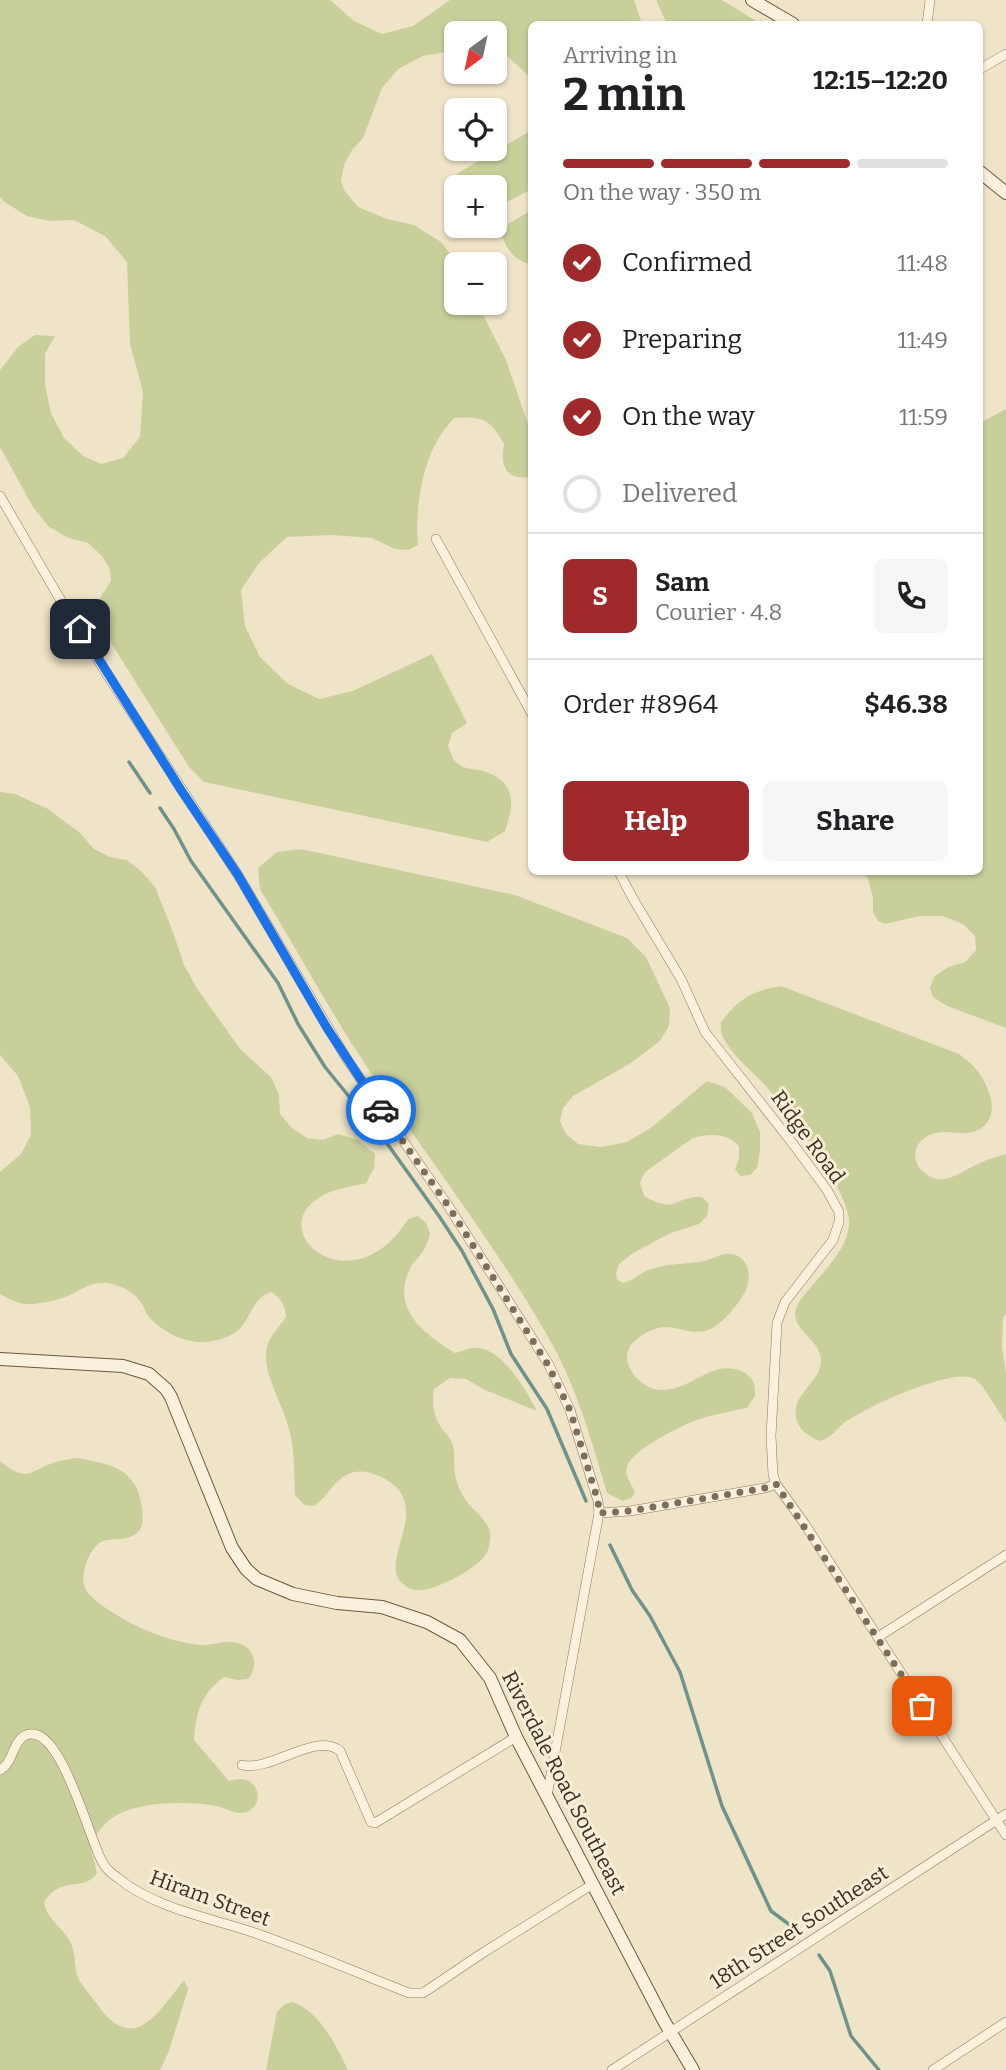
<!DOCTYPE html>
<html lang="en">
<head>
<meta charset="utf-8">
<style>
	body { margin:0; font-family:Bitter,serif; background:#f6f6f6; color:#202124; height:100vh; display:flex; flex-direction:column; font-size:26px; white-space:nowrap }
	* { box-sizing:border-box; margin:0 }
	p { font-size:23px; color:#757577 }
	.icon { flex:none; width:38px; height:38px; fill:none; stroke:currentColor; stroke-width:2; stroke-linecap:round; stroke-linejoin:round }
	.map { position:relative; flex:1; overflow:hidden }
	.drawer { position:absolute; left:528px; top:21px; width:455px; height:854px; display:flex; flex-direction:column; background:#fff; border-radius:10px; box-shadow:0 2px 5px #0004 }
	.drawer>* { flex:none }
	.needle { width:46px; rotate:213deg }
	.tools { position:absolute; left:444px; top:21px; display:grid; gap:14px }
	.tools a { display:grid; place-items:center; width:63px; height:63px; border-radius:10px; background:#fff; box-shadow:0 2px 5px #0004; font-size:35px }
	.pin { position:absolute; display:grid; place-items:center; width:60px; height:60px; color:#fff; margin:-30px; border-radius:14px; box-shadow:0 4px 10px #0006 }
	.courier { position:absolute; display:grid; place-items:center; width:70px; height:70px; margin:-35px; border:5px solid #1a73e8; border-radius:50%; background:#fff; color:#222; box-shadow:0 2px 9px #0007 }
	.headline em { font-style:normal; font-weight:700 }
	.headline div { display:flex; flex-direction:column-reverse }
	.headline { display:flex; align-items:center; justify-content:space-between; height:119px; padding:0 35px }
	h1 { font-size:46px; font-weight:700; line-height:52px }
	.bar { display:grid; grid-template-columns:repeat(4,1fr); gap:10px 7px; align-content:center; height:84px; padding:0 35px }
	.bar i { height:9px; border-radius:5px; background:#e0e0e0 }
	.bar .on { background:#9e2a2b }
	.bar p { grid-column:span 4 }
	.line { display:flex; align-items:center; gap:18px; padding:0 35px; border-top:2px solid #e0e0e0 }
	.line div { flex:1 }
	.round { display:grid; place-items:center; flex:none; width:74px; height:74px; border-radius:10px; background:#f6f6f6 }
	ol { padding:0 35px; list-style:none }
	li { display:flex; align-items:center; gap:21px; height:77px }
	li p { margin-inline-start:auto }
	li .icon { padding:7px; border-radius:50%; background:#9e2a2b; color:#fff; stroke-width:4 }
	li:last-child { color:#757577 }
	li i { width:38px; height:38px; border:4px solid #e0e0e0; border-radius:50% }
	.primary-button { display:flex; gap:14px; margin-top:auto; padding:14px 35px }
	.primary-button a { flex:1; height:80px; border-radius:10px; background:#9e2a2b; color:#fff; font-size:28px; font-weight:700; line-height:80px; text-align:center }
	.primary-button a+a { background:#f6f6f6; color:#202124 }
	.map>svg:first-child { display:block }
</style>
</head>
<body>
<div class="map">
<svg width="1006" height="2070" viewBox="0 0 1006 2070">
	<rect width="100%" height="100%" fill="#f0e4c8"/>
	<g fill="#c9cf9b">
		<path d="M 0,0 L 330,0 L 354,21 L 382,34 L 413,26 L 450,0 L 634,0 L 642,24 L 532,24 L 532,79 L 505,54 L 495,52 L 495,33 L 457,33 L 457,50 L 423,56 L 398,69 L 382,88 L 363,138 L 352,150 L 344,165 L 341,180 L 344,190 L 358,207 L 387,219 L 414,225 L 441,242 L 458,264 L 457,264 L 457,303 L 477,303 L 506,360 L 532,436 L 532,474 L 530,477 C 505,480 500,466 504,444 C 490,419 483,416 454,418 C 449,424 444,430 440,436 C 421,466 415,510 418,545 L 408,550 L 395,549 L 372,538 L 332,535 L 287,537 L 259,563 L 241,590 L 245,626 L 260,657 L 288,684 L 319,699 L 353,691 L 432,654 L 467,723 L 452,733 L 448,746 C 450,750 452,758 455,761 C 463,771 476,768 486,772 C 517,783 514,806 505,831 L 487,842 L 204,782 L 189,767 L 96,619 L 96,604 L 111,581 L 110,569 L 102,556 L 88,543 L 69,538 L 49,527 L 33,507 L 0,447 L 0,370 L 19,346 L 35,335 L 55,336 L 45,354 L 45,385 L 51,413 L 64,438 L 83,456 L 101,464 L 123,458 L 140,437 L 143,392 L 130,344 L 127,262 L 105,236 L 74,220 L 50,221 L 27,216 L 6,203 L 0,197 Z"/>
		<path d="M 656,0 L 722,0 L 761,24 L 667,24 Z"/>
		<path d="M 532,130 L 532,189 L 495,208 L 495,187 L 457,187 L 457,205 L 451,193 L 451,181 L 458,173 Z"/>
		<path d="M 532,210 L 532,265 C 515,260 508,252 502,236 L 508,224 Z"/>
		<path d="M 1006,409 L 1006,1028 L 947,1006 L 933,997 L 930,988 L 934,977 L 948,967 L 965,962 L 976,950 L 975,936 L 963,924 L 942,916 L 920,916 L 885,924 L 878,921 L 873,912 L 873,898 L 868,879 L 863,872 L 980,872 L 980,423 Z"/>
		<path d="M 0,792 L 15,794 L 48,809 L 80,833 L 94,849 L 110,857 L 127,860 L 142,872 L 155,887 L 173,932 L 184,965 L 198,990 L 241,1050 L 271,1077 L 279,1095 L 280,1114 L 293,1129 L 307,1138 L 323,1140 L 338,1134 L 358,1140 L 375,1154 L 374,1168 L 366,1183 C 352,1187 332,1189 320,1197 C 262,1232 353,1308 408,1219 L 418,1216 L 426,1223 L 430,1234 C 428,1241 425,1249 421,1254 C 418,1259 413,1262 411,1267 C 389,1308 424,1334 455,1353 C 460,1352 466,1349 471,1348 C 501,1344 525,1389 537,1411 L 485,1390 L 466,1379 L 450,1378 L 434,1389 C 432,1404 433,1417 443,1430 C 446,1433 450,1438 452,1443 C 456,1452 453,1465 455,1474 C 456,1482 461,1493 465,1499 C 473,1511 487,1518 490,1533 C 491,1539 489,1550 486,1554 C 478,1568 438,1589 422,1590 C 414,1591 408,1588 403,1584 C 375,1561 440,1503 379,1476 C 369,1472 359,1469 348,1474 C 333,1481 328,1497 314,1506 L 304,1505 L 295,1495 C 294,1473 295,1450 289,1429 C 284,1407 265,1377 266,1356 C 266,1339 277,1330 286,1317 C 285,1305 282,1300 272,1292 C 251,1296 251,1324 233,1334 C 228,1337 219,1340 213,1341 C 191,1346 165,1334 150,1318 C 145,1313 144,1305 139,1300 C 132,1291 122,1287 112,1284 C 95,1280 86,1287 72,1294 C 59,1300 39,1305 25,1304 C 17,1303 7,1298 0,1294 L 0,1172 L 21,1154 L 31,1135 L 30,1107 L 18,1076 L 0,1055 Z"/>
		<path d="M 301,849 L 515,895 L 627,938 L 646,957 L 670,1008 L 669,1026 L 660,1041 L 631,1063 L 573,1096 L 563,1108 L 560,1121 L 566,1134 L 578,1144 L 601,1147 L 627,1142 L 652,1127 L 707,1081 L 725,1087 L 752,1113 L 760,1132 L 760,1151 L 757,1168 L 750,1175 L 740,1176 L 735,1169 L 739,1159 L 739,1146 C 727,1133 710,1133 693,1138 L 645,1172 L 640,1183 L 644,1196 C 677,1215 673,1196 702,1197 L 709,1204 L 707,1216 L 699,1224 L 671,1233 L 633,1253 L 619,1264 L 616,1273 L 617,1279 L 623,1283 C 632,1281 638,1275 646,1271 C 661,1264 682,1264 699,1262 C 708,1261 716,1256 724,1254 C 747,1252 753,1272 746,1290 C 739,1304 721,1327 705,1331 C 693,1334 680,1328 668,1327 C 655,1326 639,1335 631,1345 C 622,1358 630,1373 641,1382 C 664,1401 688,1382 710,1372 C 723,1366 744,1366 753,1381 C 755,1385 755,1392 755,1396 L 747,1408 C 730,1411 711,1415 694,1421 C 677,1428 632,1450 627,1467 C 624,1477 632,1483 635,1493 L 631,1498 L 623,1501 L 607,1493 C 591,1439 576,1384 547,1335 C 489,1234 415,1142 352,1044 C 320,993 291,940 260,889 L 258,868 L 277,852 Z"/>
		<path d="M 781,986 L 959,1054 C 965,1059 971,1063 976,1069 C 989,1085 1003,1117 978,1130 C 960,1139 939,1124 921,1141 C 916,1146 914,1154 916,1161 C 917,1166 922,1171 926,1174 C 945,1188 962,1170 980,1163 C 988,1159 997,1157 1006,1154 L 1006,1314 L 1003,1318 L 1002,1347 L 1006,1374 L 1006,1423 C 999,1413 983,1384 975,1379 C 958,1367 882,1400 864,1411 C 858,1414 851,1418 845,1422 C 835,1430 833,1437 820,1441 C 810,1437 800,1431 797,1421 C 788,1395 821,1384 821,1360 C 821,1340 790,1330 796,1309 C 798,1302 806,1293 811,1287 C 826,1269 851,1245 849,1219 C 846,1186 788,1112 765,1085 C 751,1070 732,1056 723,1037 C 720,1033 721,1027 721,1022 C 740,998 751,991 781,986 Z"/>
		<path d="M 77,1458 C 111,1464 137,1468 142,1508 C 143,1517 144,1526 137,1533 C 126,1542 113,1537 101,1542 C 94,1546 88,1557 86,1564 C 84,1572 81,1582 86,1590 C 93,1602 121,1618 133,1624 C 152,1634 178,1643 200,1645 C 211,1646 221,1641 231,1642 C 253,1643 261,1664 248,1679 L 237,1680 L 224,1677 C 201,1694 196,1712 194,1740 L 229,1781 C 233,1780 236,1779 240,1779 C 259,1779 265,1804 247,1812 C 236,1816 227,1808 216,1806 C 189,1801 140,1801 115,1816 C 105,1822 97,1833 90,1844 L 97,1873 C 84,1893 62,1874 44,1902 C 46,1920 66,1929 72,1946 C 76,1956 74,1968 78,1978 C 83,1987 91,1996 97,2004 C 133,2056 157,2014 184,1980 L 188,1989 L 169,2051 L 160,2070 L 0,2070 L 0,1461 C 26,1483 29,1472 55,1462 C 62,1460 70,1459 77,1458 Z"/>
		<path d="M 292,2002 C 320,2011 336,2046 348,2070 L 266,2070 L 277,2012 L 285,2004 Z"/>
	</g>
	<g fill="none" stroke-linecap="round" stroke-linejoin="round">
		<g stroke="#6f938a" stroke-width="3.5">
			<path d="M 129,762 L 150,793"/>
			<path d="M 160,808 L 174,829 L 191,861 L 278,983 L 298,1024 L 325,1067 L 386,1142 L 439,1216 L 462,1251 L 493,1309 L 511,1354 L 547,1409 L 586,1501"/>
			<path d="M 610,1545 L 632,1590 L 650,1616 L 680,1672 L 722,1806 L 771,1911 L 802,1934"/>
			<path d="M 819,1955 L 830,1971 L 851,2036 L 879,2070"/>
		</g>
		<g stroke="#8d765c" stroke-width="10">
			<g id="street">
				<path d="M 927,24 L 930,0"/>
				<path d="M 980,69 L 1006,54"/>
				<path d="M 0,496 L 57,594 L 108,676 L 238,875 L 348,1061 L 449,1207 L 549,1365 L 570,1410 L 598,1501 L 599,1513 L 547,1796"/>
				<path d="M 436,539 L 532,714"/>
				<path d="M 619,872 L 632,897 L 681,979 L 705,1032 L 793,1144 L 827,1190 L 839,1212 L 839,1222 L 833,1240 L 785,1302 L 777,1323 L 771,1436 L 773,1475 L 776,1484 L 804,1523 L 1006,1835"/>
				<path d="M 599,1513 L 630,1511 L 765,1488 L 776,1484"/>
				<path d="M 878,1637 L 1006,1555"/>
				<path d="M 242,1765 C 271,1772 317,1731 340,1751 L 371,1822 L 375,1823 L 516,1737"/>
				<path d="M 0,1770 C 14,1762 12,1743 24,1736 C 60,1716 90,1844 103,1863 C 106,1869 112,1874 118,1878 C 154,1908 211,1918 255,1933 C 307,1951 358,1973 409,1993 L 423,1993 L 481,1954 L 593,1884"/>
				<path d="M 612,2070 L 1006,1814"/>
				<path d="M 933,2070 L 1006,2022"/>
			</g>
		</g>
		<g stroke="#6f573f" stroke-width="14">
			<g id="secondary">
				<path d="M 752,0 L 793,24"/>
				<path d="M 980,172 L 1006,193"/>
				<path d="M 0,1359 L 123,1366 L 149,1374 L 166,1389 L 171,1397 L 232,1548 L 246,1569 L 257,1579 L 293,1594 L 337,1603 L 382,1607 L 427,1622 L 460,1640 L 490,1678 L 516,1737 L 664,2021 L 693,2070"/>
			</g>
		</g>
		<use href="#street" stroke="#faf1dc" stroke-width="9"/>
		<use href="#secondary" stroke="#faf1dc" stroke-width="12"/>
	</g>
	<g fill="none" stroke-linecap="round" stroke-linejoin="round">
		<path stroke="#7c6e5b" stroke-width="7" stroke-dasharray="0 12.6" d="M 381,1110 L 449,1207 L 548,1365 L 570,1410 L 598,1501 L 599,1513 L 630,1511 L 765,1488 L 776,1484 L 922,1706"/>
		<path stroke="#1a73e8" stroke-width="9" d="M 80,629 L 181,790 L 238,875 L 327,1028 L 381,1110"/>
	</g>
	<g text-anchor="middle" dominant-baseline="central" stroke-width="6" stroke-linejoin="round" paint-order="stroke">
		<g font-size="21" fill="#3d2e20" stroke="#f7eed8">
			<text transform="translate(808 1137) rotate(54)">Ridge Road</text>
			<text transform="translate(564 1783) rotate(63)">Riverdale Road Southeast</text>
			<text transform="translate(210 1898) rotate(20)">Hiram Street</text>
			<text transform="translate(799 1927) rotate(-33)">18th Street Southeast</text>
		</g>
	</g>
</svg>
<div class="tools">
<a><svg class="needle" viewBox="-14 -14 28 28"><path d="M0-13l5 13h-10z" fill="#e53935"/><path d="M0 13l5-13h-10z" fill="#757577"/></svg></a>
<a><svg class="icon" aria-label="locate" viewBox="0 0 24 24"><circle cx="12" cy="12" r="6"/><path d="M12 2v4M12 18v4M2 12h4M18 12h4"/></svg></a>
<a>+</a>
<a>−</a>
</div>
<div class="pin" style="left:922px;top:1706px;background:#ea580c"><svg class="icon" aria-label="bag" viewBox="0 0 24 24"><path d="M5 8h14l-1 12H6zM9 8a3 3 0 0 1 6 0"/></svg></div>
<div class="pin" style="left:80px;top:629px;background:#1f2937"><svg class="icon" aria-label="home" viewBox="0 0 24 24"><path d="M3 11l9-7 9 7M6 9v11h12V9"/></svg></div>
<div class="courier" style="left:381px;top:1110px"><svg class="icon" aria-label="car" viewBox="0 0 24 24"><path d="M5 17H2v-5l4-1 3-4h7l3 4 3 1v5h-3M9 17h6M6 11h13"/><circle cx="7" cy="17" r="2"/><circle cx="17" cy="17" r="2"/></svg></div>
<section class="drawer">
<div class="headline"><div><h1>2 min</h1><p>Arriving in</p></div><em>12:15–12:20</em></div>
<div class="bar"><i class="on"></i><i class="on"></i><i class="on"></i><i></i><p>On the way · 350 m</p></div>
<ol>
<li><svg class="icon" aria-label="check" viewBox="0 0 24 24"><path d="M5 12l5 5 9-10"/></svg>Confirmed<p>11:48</p></li>
<li><svg class="icon" aria-label="check" viewBox="0 0 24 24"><path d="M5 12l5 5 9-10"/></svg>Preparing<p>11:49</p></li>
<li><svg class="icon" aria-label="check" viewBox="0 0 24 24"><path d="M5 12l5 5 9-10"/></svg>On the way<p>11:59</p></li>
<li><i></i>Delivered</li>
</ol>
<div class="line" style="height:126px"><b class="round" style="background:#9e2a2b;color:#fff">S</b><div><b>Sam</b><p>Courier · 4.8</p></div><a class="round"><svg class="icon" aria-label="phone" viewBox="0 0 24 24"><path d="M5 4h4l2 5-3 2q2 4 5 5l2-3 5 2v4C11 20 4 13 5 4z"/></svg></a></div>
<div class="line" style="height:91px"><div>Order #8964</div><b>$46.38</b></div>
<div class="primary-button"><a>Help</a><a>Share</a></div>
</section>
</div>
</body>
</html>
